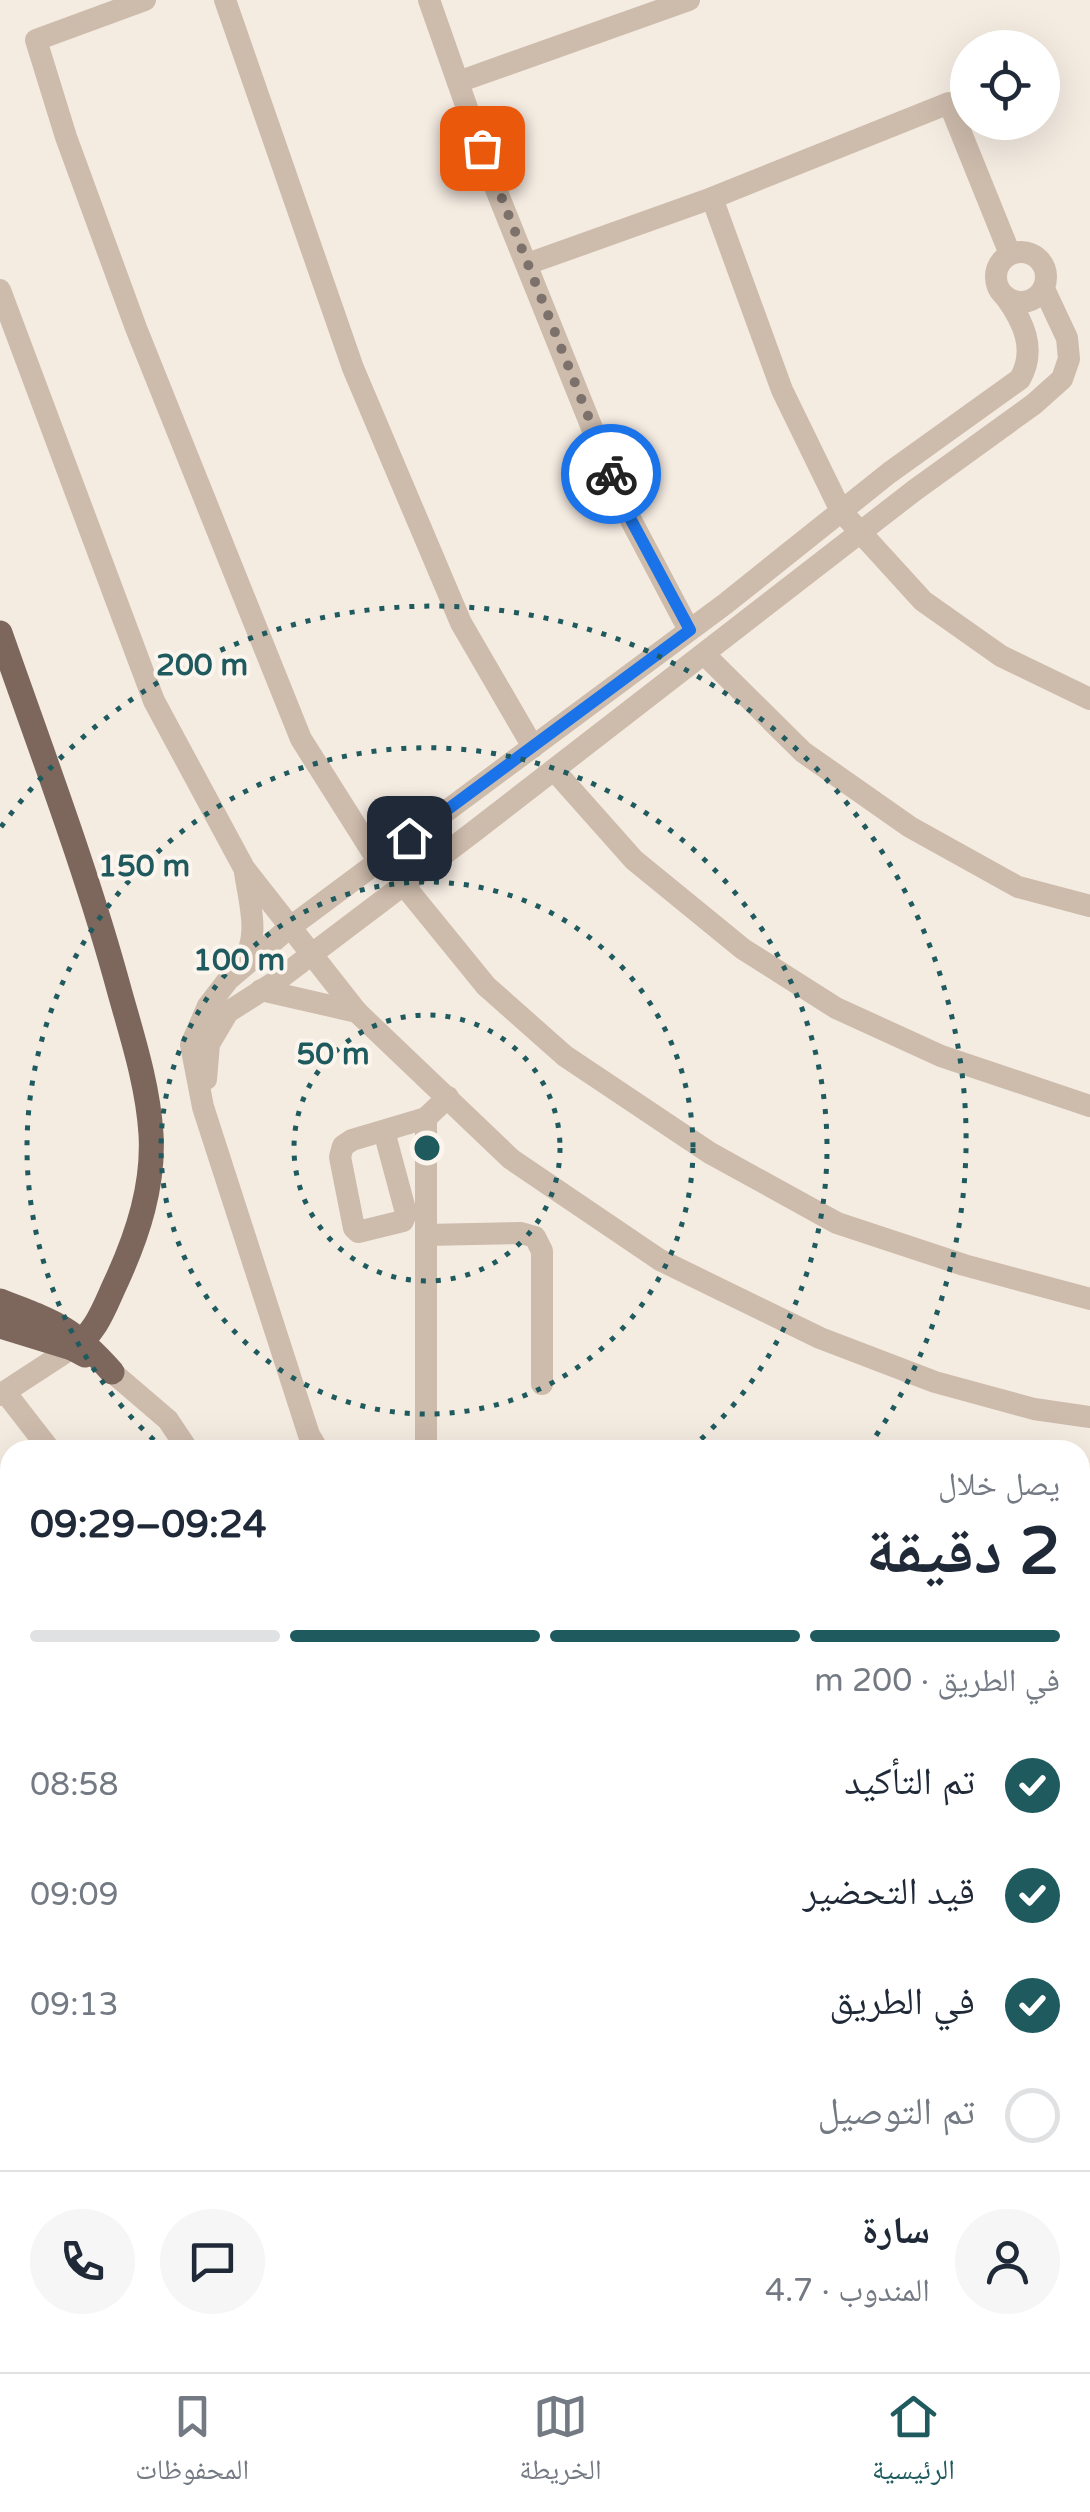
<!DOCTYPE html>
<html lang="ar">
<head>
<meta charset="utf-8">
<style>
	body { margin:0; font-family:"Varela Round","Noto Naskh Arabic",sans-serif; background:#f6f6f7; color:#1f2937; direction:rtl; height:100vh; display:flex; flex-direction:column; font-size:38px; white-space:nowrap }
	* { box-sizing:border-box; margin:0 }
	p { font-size:32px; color:#747a83 }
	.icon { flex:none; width:55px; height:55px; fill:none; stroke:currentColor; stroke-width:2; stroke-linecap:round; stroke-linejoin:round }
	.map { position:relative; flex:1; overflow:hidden; direction:ltr }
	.sheet { position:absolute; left:0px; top:1440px; width:1090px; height:932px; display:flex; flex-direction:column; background:#fff; border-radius:30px 30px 0 0; box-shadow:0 10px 40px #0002; direction:rtl }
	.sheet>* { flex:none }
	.controls { position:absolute; left:950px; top:30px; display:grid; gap:20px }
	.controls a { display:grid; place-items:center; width:110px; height:110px; border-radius:50%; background:#fff; box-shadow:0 10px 40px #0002; font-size:50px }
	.pin { position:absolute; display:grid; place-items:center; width:85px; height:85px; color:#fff; margin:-42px; border-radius:20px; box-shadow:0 5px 15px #0006 }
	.courier { position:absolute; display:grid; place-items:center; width:100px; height:100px; margin:-50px; border:8px solid #1a73e8; border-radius:50%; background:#fff; color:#222; box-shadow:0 2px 12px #0007 }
	.headline em { font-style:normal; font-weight:700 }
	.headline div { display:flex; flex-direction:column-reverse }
	.headline { display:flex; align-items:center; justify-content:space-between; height:170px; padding:0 30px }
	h1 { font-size:65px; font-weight:700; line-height:75px }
	.bar { display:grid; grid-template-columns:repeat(4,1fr); gap:15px 10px; align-content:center; height:120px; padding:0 30px }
	.bar i { height:12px; border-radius:8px; background:#e0e1e3 }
	.bar .on { background:#1f5a5e }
	.bar p { grid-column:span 4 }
	.line { display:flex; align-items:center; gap:25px; padding:0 30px; border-top:2px solid #e0e1e3 }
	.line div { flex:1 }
	.round { display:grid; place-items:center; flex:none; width:105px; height:105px; border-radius:52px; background:#f6f6f7 }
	ol { padding:0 30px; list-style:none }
	li { display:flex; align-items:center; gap:30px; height:110px }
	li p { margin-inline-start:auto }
	li .icon { padding:10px; border-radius:50%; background:#1f5a5e; color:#fff; stroke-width:4 }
	li:last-child { color:#747a83 }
	li i { width:55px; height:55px; border:5px solid #e0e1e3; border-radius:50% }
	.tab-bar { display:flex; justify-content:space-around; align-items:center; height:140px; border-top:2px solid #e0e1e3; background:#fff; font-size:28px; color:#747a83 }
	.tab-bar a { display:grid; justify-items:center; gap:5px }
	.tab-bar .on { color:#1f5a5e }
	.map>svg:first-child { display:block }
</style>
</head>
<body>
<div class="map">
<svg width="1090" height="2372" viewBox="0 0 1090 2372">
	<rect width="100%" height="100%" fill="#f4ebe1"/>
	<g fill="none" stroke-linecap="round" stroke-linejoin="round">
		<g stroke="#cdbbac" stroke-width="22">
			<path d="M 145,0 L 36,40 L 66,137 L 136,328 L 301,739 L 378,861"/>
			<path d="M 225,0 L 353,368 L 461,623 L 533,747"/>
			<path d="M 429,0 L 493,182 L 623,505 L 689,630"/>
			<path d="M 458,82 L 689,0"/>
			<path d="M 712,198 L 782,390 L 841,511 L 923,601 L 1001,656 L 1090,699"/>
			<circle cx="1021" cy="277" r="25"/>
			<path d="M 527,264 L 712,198 L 949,103 L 1010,254"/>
			<path d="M 0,290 L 154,701 L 244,868 L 357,1012 L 511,1159 L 660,1260 L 820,1338 L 935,1382 L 1034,1409 L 1090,1417"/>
			<path d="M 704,654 L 803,752 L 910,827 L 1018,887 L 1090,906"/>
			<path d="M 554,770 L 634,860 L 743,949 L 836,1008 L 941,1056 L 1090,1106"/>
			<path d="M 403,884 L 486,986 L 565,1056 L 710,1153 L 837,1223 L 964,1265 L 1090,1299"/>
			<path d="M 240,966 C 262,939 249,902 245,872"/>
			<path d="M 261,990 L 357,1012"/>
			<path d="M 206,1079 L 209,1044 L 228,1012 L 275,982 L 472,833 L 915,490 L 1034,404 L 1062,379 L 1069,359 L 1067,338 L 1044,289"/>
			<path d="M 384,1131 L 406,1213 L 403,1221 L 358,1232 L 354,1228 L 340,1157 L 343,1146 L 352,1140 L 426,1118"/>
			<path d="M 426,1235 L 521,1233 L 535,1237 L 542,1251 L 542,1384"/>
			<path d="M 112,1372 L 168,1420 L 188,1450"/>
			<path d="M 5,1392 L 50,1450"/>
			<path d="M 0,1395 L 72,1348"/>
			<path d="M 318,1450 L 309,1435 L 203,1107 L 191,1045 L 208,1006 L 228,980 L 289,928 L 725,604 L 889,473 L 1020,379 C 1037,349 1023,321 1005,296"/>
			<path d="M 426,1450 L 426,1118 L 448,1097"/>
			<path d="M 1080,1531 L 1090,1531"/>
			<path d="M 0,1671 L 10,1664"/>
			<path d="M 1080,1795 L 1090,1795"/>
			<path d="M 1080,1820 L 1090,1820"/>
			<path d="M 1080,2087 L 1090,2087"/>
			<path d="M 430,2362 L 431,2372"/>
			<path d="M 822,2362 L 828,2372"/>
			<path d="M 917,2362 L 924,2372"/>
		</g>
		<g stroke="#7d675c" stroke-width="25">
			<path d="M 0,633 C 42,753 87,871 120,993 C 133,1039 148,1086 151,1134 C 154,1185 138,1234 117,1280 C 105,1305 97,1333 72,1348"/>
			<path d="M 0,1301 C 55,1322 72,1327 112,1372"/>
			<path d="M 0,1326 L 72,1348 L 85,1355"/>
		</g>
	</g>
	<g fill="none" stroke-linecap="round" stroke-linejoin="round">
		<path stroke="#7c716b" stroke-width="10" stroke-dasharray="0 18" d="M 482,148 L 611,474"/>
		<path stroke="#1a73e8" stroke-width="12" d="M 409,838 L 690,630 L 623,505 L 611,474"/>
	</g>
	<g fill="none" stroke="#1f5a5e" stroke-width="5" stroke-dasharray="5 10">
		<circle cx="427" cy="1148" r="133"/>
		<circle cx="427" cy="1148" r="266"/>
		<path d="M165 1450A400 400 0 1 1 689 1450"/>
		<path d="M1 827A533 533 0 0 1 866 1450"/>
	</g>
	<circle cx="427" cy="1148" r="15" fill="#1f5a5e" stroke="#fbf5ee" stroke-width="5"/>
	<g font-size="30" text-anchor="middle" font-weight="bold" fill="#1f5a5e" stroke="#fbf5ee" stroke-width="8" stroke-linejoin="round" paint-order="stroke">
		<text x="202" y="675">200 m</text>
		<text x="144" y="876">150 m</text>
		<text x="239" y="970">100 m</text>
		<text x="333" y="1064">50 m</text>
	</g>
</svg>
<div class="controls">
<a><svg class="icon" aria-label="locate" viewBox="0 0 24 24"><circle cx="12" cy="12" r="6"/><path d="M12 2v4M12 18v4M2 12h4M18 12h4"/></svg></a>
</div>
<div class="pin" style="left:482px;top:148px;background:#ea580c"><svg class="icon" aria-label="bag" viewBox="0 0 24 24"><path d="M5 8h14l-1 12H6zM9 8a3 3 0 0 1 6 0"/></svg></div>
<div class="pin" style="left:409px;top:838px;background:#1f2937"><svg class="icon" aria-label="home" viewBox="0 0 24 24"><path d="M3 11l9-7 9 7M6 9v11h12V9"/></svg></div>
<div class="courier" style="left:611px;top:474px"><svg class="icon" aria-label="bike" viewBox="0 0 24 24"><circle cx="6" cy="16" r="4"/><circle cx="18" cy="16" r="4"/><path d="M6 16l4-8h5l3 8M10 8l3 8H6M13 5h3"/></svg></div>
<section class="sheet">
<div class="headline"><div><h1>2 دقيقة</h1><p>يصل خلال</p></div><em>09:24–09:29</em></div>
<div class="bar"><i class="on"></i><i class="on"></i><i class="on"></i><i></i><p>في الطريق · 200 m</p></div>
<ol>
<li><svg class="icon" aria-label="check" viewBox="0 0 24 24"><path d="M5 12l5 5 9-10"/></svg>تم التأكيد<p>08:58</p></li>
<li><svg class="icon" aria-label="check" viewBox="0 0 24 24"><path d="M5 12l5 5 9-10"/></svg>قيد التحضير<p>09:09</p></li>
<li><svg class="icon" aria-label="check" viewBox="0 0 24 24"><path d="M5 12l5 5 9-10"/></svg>في الطريق<p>09:13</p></li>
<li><i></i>تم التوصيل</li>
</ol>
<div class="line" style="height:180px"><a class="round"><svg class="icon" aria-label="person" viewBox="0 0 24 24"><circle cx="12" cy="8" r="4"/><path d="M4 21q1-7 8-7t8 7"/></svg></a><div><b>سارة</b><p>المندوب · 4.7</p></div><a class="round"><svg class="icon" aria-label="chat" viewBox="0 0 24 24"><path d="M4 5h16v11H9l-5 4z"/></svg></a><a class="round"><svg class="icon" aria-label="phone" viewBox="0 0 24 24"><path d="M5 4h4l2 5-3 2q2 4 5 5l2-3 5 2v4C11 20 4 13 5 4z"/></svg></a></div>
</section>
</div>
<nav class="tab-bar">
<a class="on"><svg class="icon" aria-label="home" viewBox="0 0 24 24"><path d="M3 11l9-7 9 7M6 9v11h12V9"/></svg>الرئيسية</a>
<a><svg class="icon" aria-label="map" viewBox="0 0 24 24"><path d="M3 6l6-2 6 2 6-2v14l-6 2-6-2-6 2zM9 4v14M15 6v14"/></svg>الخريطة</a>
<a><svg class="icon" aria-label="saved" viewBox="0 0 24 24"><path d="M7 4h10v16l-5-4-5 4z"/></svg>المحفوظات</a>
</nav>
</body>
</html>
